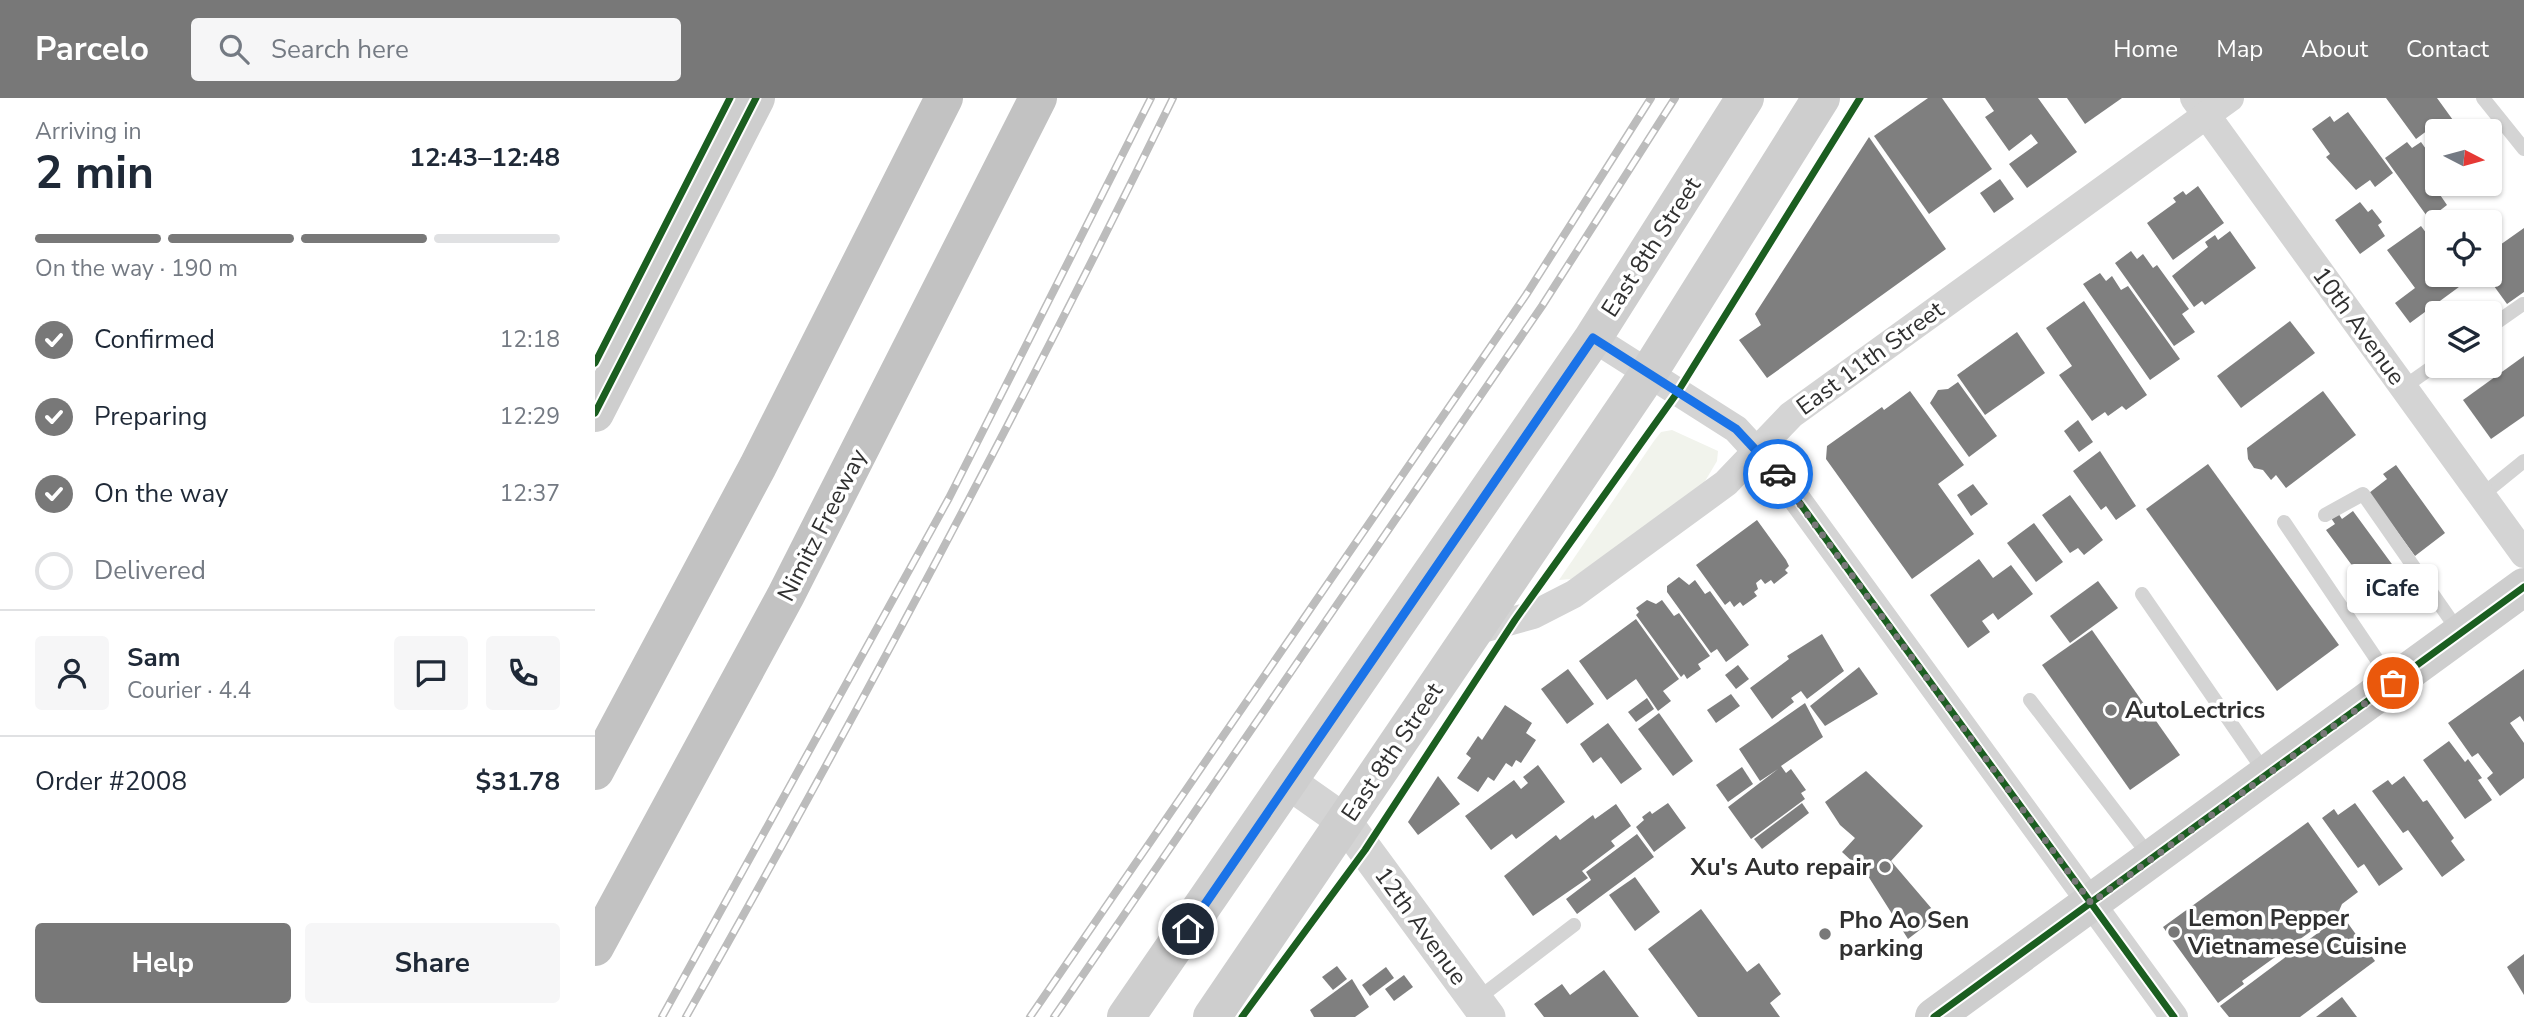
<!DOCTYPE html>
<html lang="en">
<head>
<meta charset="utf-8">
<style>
	body { margin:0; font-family:"Nunito Sans",sans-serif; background:#f6f6f7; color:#1f2937; height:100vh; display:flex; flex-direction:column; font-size:26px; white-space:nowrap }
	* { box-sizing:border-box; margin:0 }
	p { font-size:23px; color:#747a83 }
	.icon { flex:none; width:38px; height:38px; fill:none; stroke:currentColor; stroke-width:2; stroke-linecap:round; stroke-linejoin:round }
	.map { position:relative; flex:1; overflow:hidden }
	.side { display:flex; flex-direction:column; background:#fff; width:595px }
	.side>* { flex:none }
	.needle { width:46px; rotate:96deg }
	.controls { position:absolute; left:1830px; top:21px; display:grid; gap:14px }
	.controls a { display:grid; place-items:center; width:77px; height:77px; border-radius:7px; background:#fff; box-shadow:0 2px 5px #0004; font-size:35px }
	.pin { position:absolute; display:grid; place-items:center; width:60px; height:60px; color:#fff; margin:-30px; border:4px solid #fff; border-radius:50%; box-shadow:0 2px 7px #0007 }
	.courier { position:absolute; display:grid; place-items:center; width:70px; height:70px; margin:-35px; border:5px solid #1a73e8; border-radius:50%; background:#fff; color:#222; box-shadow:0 2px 9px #0007 }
	.bubble { position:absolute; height:49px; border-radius:7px; background:#fff; box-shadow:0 2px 5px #0004; font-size:23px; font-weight:700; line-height:49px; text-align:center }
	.summary em { font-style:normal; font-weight:700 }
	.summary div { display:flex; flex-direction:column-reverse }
	.summary { display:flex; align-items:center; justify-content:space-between; height:119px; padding:0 35px }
	h1 { font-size:46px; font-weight:700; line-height:52px }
	.bar { display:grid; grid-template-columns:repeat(4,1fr); gap:10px 7px; align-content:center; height:84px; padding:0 35px }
	.bar i { height:9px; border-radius:5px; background:#e0e1e3 }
	.bar .current { background:#787878 }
	.bar p { grid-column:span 4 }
	.line { display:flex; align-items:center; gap:18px; padding:0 35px; border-top:2px solid #e0e1e3 }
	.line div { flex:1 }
	.round { display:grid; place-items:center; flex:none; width:74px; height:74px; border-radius:7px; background:#f6f6f7 }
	ol { padding:0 35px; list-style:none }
	li { display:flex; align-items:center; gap:21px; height:77px }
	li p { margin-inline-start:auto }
	li .icon { padding:7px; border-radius:50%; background:#787878; color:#fff; stroke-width:4 }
	li:last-child { color:#747a83 }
	li i { width:38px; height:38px; border:4px solid #e0e1e3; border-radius:50% }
	.primary-button { display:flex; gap:14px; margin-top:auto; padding:14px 35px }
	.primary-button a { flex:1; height:80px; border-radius:7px; background:#787878; color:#fff; font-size:28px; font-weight:700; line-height:80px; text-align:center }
	.primary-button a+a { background:#f6f6f7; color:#1f2937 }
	header { display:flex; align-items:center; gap:42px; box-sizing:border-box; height:98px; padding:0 35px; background:#787878; color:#fff }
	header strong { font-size:33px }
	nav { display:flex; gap:38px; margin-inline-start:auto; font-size:24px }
	.search { width:490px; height:63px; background:#f6f6f7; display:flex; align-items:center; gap:18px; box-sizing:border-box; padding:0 24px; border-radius:7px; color:#747a83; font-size:26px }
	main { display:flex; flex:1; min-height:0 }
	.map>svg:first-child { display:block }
</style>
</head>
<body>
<header>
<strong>Parcelo</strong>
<div class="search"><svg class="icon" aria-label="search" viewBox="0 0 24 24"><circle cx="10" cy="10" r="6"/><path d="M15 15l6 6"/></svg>Search here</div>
<nav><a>Home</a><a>Map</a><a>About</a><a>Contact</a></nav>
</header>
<main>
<section class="side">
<div class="summary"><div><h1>2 min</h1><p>Arriving in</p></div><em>12:43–12:48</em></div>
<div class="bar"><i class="current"></i><i class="current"></i><i class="current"></i><i></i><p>On the way · 190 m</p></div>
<ol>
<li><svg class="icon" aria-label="check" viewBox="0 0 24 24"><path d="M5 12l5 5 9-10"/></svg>Confirmed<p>12:18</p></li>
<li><svg class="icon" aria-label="check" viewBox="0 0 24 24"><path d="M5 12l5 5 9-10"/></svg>Preparing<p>12:29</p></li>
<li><svg class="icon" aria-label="check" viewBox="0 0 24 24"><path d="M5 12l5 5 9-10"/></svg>On the way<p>12:37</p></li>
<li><i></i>Delivered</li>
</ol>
<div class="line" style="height:126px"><a class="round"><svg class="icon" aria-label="person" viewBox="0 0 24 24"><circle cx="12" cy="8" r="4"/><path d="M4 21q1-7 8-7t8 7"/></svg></a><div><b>Sam</b><p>Courier · 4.4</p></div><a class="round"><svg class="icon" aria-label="chat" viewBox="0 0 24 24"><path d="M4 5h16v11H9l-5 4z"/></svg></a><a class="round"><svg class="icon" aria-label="phone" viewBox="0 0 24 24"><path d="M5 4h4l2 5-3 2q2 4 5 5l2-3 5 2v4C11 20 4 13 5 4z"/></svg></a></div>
<div class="line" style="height:91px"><div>Order #2008</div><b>$31.78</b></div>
<div class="primary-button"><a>Help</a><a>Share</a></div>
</section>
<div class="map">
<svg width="1929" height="919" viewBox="0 0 1929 919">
	<rect width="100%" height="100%" fill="#fff"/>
	<path fill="#f1f3ec" d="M 1077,332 L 1123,353 L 1122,363 L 1106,390 L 976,481 L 964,482 L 1059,343 L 1066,334 Z"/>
	<g fill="#7f7f7f">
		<path d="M 1333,0 L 1347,0 L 1397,71 L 1334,116 L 1279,38 Z"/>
		<path d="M 1390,0 L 1443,0 L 1482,54 L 1432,90 L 1414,66 L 1443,45 L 1436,36 L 1414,53 L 1390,19 L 1399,13 Z"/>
		<path d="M 1472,0 L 1527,0 L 1490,26 Z"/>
		<path d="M 1791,0 L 1842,0 L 1863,29 L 1857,33 L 1843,33 L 1843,47 L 1833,32 L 1821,41 Z"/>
		<path d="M 1753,14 L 1798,75 L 1780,89 L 1775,82 L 1761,92 L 1731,59 L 1735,56 L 1717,31 L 1735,18 L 1739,24 Z"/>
		<path d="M 1274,39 L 1351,151 L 1172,280 L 1144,242 L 1166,227 L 1160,216 Z"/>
		<path d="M 1812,44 L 1817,50 L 1826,44 L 1843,68 L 1843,85 L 1839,88 L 1852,107 L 1834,121 L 1790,60 Z"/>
		<path d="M 1405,81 L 1419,101 L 1399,115 L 1385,95 Z"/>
		<path d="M 1603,88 L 1629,125 L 1578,162 L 1552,125 L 1581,104 L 1578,100 L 1588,93 L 1591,97 Z"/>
		<path d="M 1765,104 L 1773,114 L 1777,111 L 1787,124 L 1783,127 L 1790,138 L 1765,156 L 1740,122 Z"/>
		<path d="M 1826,128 L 1843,151 L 1843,177 L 1861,177 L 1868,186 L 1815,225 L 1800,205 L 1820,190 L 1792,152 Z"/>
		<path d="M 1929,130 L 1929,194 L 1912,206 L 1891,177 L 1895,177 L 1895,154 Z"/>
		<path d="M 1635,133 L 1661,170 L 1610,207 L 1607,203 L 1599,209 L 1577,178 L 1613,149 L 1610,144 L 1620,137 L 1623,142 Z"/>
		<path d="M 1536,153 L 1542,161 L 1548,156 L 1558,170 L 1562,167 L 1594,211 L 1587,216 L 1600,234 L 1579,248 L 1520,165 Z"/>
		<path d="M 1505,175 L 1511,183 L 1517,178 L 1526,192 L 1533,188 L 1585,261 L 1555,282 L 1488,186 Z"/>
		<path d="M 1489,203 L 1552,297 L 1531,312 L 1527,308 L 1513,318 L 1510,314 L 1497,323 L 1464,277 L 1477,268 L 1451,230 Z"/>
		<path d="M 1695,223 L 1720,255 L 1646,310 L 1622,278 Z"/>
		<path d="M 1422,234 L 1450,275 L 1390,317 L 1362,277 Z"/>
		<path d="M 1929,258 L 1929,318 L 1896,341 L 1868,302 Z"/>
		<path d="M 1363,284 L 1402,338 L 1374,359 L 1335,305 L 1343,292 L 1353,291 Z"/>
		<path d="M 1315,293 L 1369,367 L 1343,386 L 1379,436 L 1317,481 L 1231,361 L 1232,348 L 1287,309 L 1289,312 Z"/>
		<path d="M 1728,293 L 1761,337 L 1691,390 L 1681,377 L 1676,382 L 1668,372 L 1659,370 L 1653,361 L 1652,350 Z"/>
		<path d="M 1483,322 L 1498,344 L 1484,354 L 1469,333 Z"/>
		<path d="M 1505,353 L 1541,408 L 1521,422 L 1511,408 L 1506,412 L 1478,373 Z"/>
		<path d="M 1613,366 L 1744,547 L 1682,593 L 1551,411 Z"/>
		<path d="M 1801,367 L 1850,435 L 1820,458 L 1774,395 L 1792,381 L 1788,376 Z"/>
		<path d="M 1378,386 L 1393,406 L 1376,418 L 1362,397 Z"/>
		<path d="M 1475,397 L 1508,442 L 1489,457 L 1483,450 L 1475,455 L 1447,417 Z"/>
		<path d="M 1758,413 L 1802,473 L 1775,492 L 1731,432 L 1740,426 L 1736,420 L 1743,415 L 1747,421 Z"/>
		<path d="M 1162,422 L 1191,462 L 1194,468 L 1190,472 L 1193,475 L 1179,486 L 1176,482 L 1170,486 L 1166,481 L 1161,485 L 1163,491 L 1159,494 L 1162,498 L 1148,508 L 1145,504 L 1139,509 L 1135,503 L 1130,507 L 1101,467 Z"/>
		<path d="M 1439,425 L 1468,464 L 1441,484 L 1412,445 Z"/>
		<path d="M 1384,461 L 1398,480 L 1416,467 L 1438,496 L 1403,522 L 1398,515 L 1387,523 L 1395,534 L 1373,550 L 1335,497 Z"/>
		<path d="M 1084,479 L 1094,487 L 1100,482 L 1110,496 L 1115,493 L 1154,547 L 1131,564 L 1122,551 L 1116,555 L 1072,494 L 1072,488 Z"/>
		<path d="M 1503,483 L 1523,510 L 1475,545 L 1455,518 Z"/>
		<path d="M 1052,502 L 1061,506 L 1067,502 L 1079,518 L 1084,515 L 1115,558 L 1103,566 L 1106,571 L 1092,581 L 1089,576 L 1086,579 L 1041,517 L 1044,514 L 1041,510 Z"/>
		<path d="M 1041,521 L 1084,581 L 1068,593 L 1076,603 L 1063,613 L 1041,581 L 1012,602 L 984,563 Z"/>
		<path d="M 1497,532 L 1585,657 L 1535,692 L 1447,567 Z"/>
		<path d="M 1227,536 L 1249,573 L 1212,601 L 1206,593 L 1196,600 L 1199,604 L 1177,621 L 1155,590 L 1194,561 L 1192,558 Z"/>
		<path d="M 1143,567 L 1154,581 L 1141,591 L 1130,577 Z"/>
		<path d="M 1264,569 L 1283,596 L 1230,628 L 1215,608 Z"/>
		<path d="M 973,571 L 999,606 L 972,626 L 946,591 Z"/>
		<path d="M 1929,571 L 1929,624 L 1925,618 L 1915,625 L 1929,645 L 1929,680 L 1905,698 L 1892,680 L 1898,675 L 1883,655 L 1877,659 L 1853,625 Z"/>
		<path d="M 1136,596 L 1145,608 L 1121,625 L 1112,612 Z"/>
		<path d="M 1052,600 L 1059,611 L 1041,624 L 1033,614 Z"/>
		<path d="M 1210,605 L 1228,639 L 1186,668 L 1191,675 L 1196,671 L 1211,692 L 1206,695 L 1210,701 L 1156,741 L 1133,709 L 1183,671 L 1165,683 L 1144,651 Z"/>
		<path d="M 910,607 L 937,625 L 931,635 L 941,642 L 926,665 L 921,662 L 917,669 L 911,665 L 899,683 L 893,679 L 883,694 L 862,680 L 876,660 L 871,656 L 883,638 L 887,642 Z"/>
		<path d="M 1064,615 L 1098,663 L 1078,678 L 1043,631 Z"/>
		<path d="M 1013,625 L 1047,671 L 1026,686 L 1006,659 L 998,665 L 985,646 Z"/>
		<path d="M 1854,643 L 1870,664 L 1873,661 L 1887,680 L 1883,682 L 1897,702 L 1870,721 L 1828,662 Z"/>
		<path d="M 943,667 L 970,704 L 921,741 L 917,736 L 896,752 L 870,718 L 919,682 L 926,691 L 933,685 L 928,679 Z"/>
		<path d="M 1147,669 L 1158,686 L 1133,704 L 1121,687 Z"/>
		<path d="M 1271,673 L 1328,728 L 1296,763 L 1343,818 L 1313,841 L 1273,778 L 1247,754 L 1260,740 L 1245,727 L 1230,704 Z"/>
		<path d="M 843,678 L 865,706 L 823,737 L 813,724 Z"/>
		<path d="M 1809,678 L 1828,704 L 1832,702 L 1859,740 L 1856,743 L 1870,762 L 1847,779 L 1813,732 L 1808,735 L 1777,693 L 1793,682 L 1797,687 Z"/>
		<path d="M 1073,705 L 1091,730 L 1059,754 L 1041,729 L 1049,722 L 1047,719 L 1055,713 L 1057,716 Z"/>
		<path d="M 1207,705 L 1214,715 L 1167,751 L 1159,741 Z"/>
		<path d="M 1760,705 L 1808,771 L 1784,788 L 1769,766 L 1763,770 L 1727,720 L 1739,711 L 1743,717 Z"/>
		<path d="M 1021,706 L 1036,728 L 1016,743 L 1020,748 L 987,773 L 993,780 L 938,818 L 909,778 L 961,737 L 965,742 L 998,717 L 1000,721 Z"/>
		<path d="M 1713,724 L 1763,794 L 1747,806 L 1744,813 L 1647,883 L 1649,886 L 1623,905 L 1568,829 Z"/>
		<path d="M 1042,736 L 1059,759 L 982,816 L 971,801 L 996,782 L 991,774 Z"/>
		<path d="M 1040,779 L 1065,814 L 1040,833 L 1014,797 Z"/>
		<path d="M 1106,811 L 1152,874 L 1164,865 L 1186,896 L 1175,905 L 1185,919 L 1103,919 L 1053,851 Z"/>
		<path d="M 1747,817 L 1780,863 L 1705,919 L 1634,919 L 1625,908 Z"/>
		<path d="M 1929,856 L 1929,897 L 1912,869 Z"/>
		<path d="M 742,868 L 752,881 L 738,892 L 727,879 Z"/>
		<path d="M 791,869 L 799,880 L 775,898 L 767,887 Z"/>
		<path d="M 1009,872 L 1044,919 L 949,919 L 939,906 L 967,886 L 975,897 Z"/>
		<path d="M 809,877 L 818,889 L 799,903 L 790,891 Z"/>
		<path d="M 757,881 L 774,909 L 760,919 L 719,919 L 715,912 Z"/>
		<path d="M 1747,899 L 1762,919 L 1721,919 Z"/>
	</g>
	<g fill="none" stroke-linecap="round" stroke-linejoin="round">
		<g stroke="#d4d4d4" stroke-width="14">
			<path d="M 1888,0 L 1929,51"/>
			<path d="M 1895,229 L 1928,206"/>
			<path d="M 1809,289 L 1843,265"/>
			<path d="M 1887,397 L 1929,363"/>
			<path d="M 1730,417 L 1768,396 L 1864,534"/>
			<path d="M 1689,424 L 1797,584"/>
			<path d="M 1547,496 L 1671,676"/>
			<path d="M 1435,602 L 1556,760"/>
			<path d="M 881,902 L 979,827"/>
		</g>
		<g stroke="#d4d4d4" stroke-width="28">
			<path d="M 1599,0 L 1929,456"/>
			<path d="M 998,240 L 1141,331 L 1188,382 L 1579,919"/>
			<path d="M 880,533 L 938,517 L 979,496 L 1131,385 L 1196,317 L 1635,0"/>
		</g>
		<path stroke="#d4d4d4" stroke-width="35" d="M 695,685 L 749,723 L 893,919"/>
		<g stroke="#cecece" stroke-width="38">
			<path d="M 0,315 L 161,0"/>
			<path d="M 531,919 L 998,240 L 1150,0"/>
			<path d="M 617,919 L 1053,276 L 1226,0"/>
			<path d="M 1339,919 L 1929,489"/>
		</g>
		<g stroke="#c2c2c2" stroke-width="38">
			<path d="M 0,673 L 163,368 L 349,0"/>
			<path d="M 0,849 L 191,497 L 443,0"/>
		</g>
		<g stroke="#bcbcbc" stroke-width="8">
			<g id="rail">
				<path d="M 67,919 L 354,400 L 556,0"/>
				<path d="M 91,919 C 262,617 425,312 578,0"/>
				<path d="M 435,919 L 931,197 L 1056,0"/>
				<path d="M 459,919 L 947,208 L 1080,0"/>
			</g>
		</g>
		<use href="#rail" stroke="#fff" stroke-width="5" stroke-dasharray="16" stroke-linecap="butt"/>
		<g stroke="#fff" stroke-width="11">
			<g id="cycleway">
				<path d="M 0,265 L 135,0"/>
				<path d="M 0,315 L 161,0"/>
				<path d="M 1162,353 L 1188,382 L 1579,919"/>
				<path d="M 647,919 L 770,752 L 920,522 L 1082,295 L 1265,0"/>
				<path d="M 1339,919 L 1929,489"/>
			</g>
		</g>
		<use href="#cycleway" stroke="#1b5e20" stroke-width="7"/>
	</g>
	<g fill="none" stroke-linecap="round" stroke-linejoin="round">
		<path stroke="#787878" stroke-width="7" stroke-dasharray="0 12.6" d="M 1183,376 L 1496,805 L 1798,585"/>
		<path stroke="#1a73e8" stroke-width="9" d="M 593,831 L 998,240 L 1141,331 L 1183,376"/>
	</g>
	<g fill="#787878" stroke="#fff" stroke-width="2.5">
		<circle cx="1516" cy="612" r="7"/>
		<circle cx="1290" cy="769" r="7"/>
		<circle cx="1579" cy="834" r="7"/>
		<circle cx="1230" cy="836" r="7"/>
	</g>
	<g text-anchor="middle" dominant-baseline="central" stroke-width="7" stroke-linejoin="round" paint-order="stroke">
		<g font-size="24" fill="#303030" stroke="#fff">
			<text transform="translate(1056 149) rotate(-57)">East 8th Street</text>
			<text transform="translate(1764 228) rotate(54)">10th Avenue</text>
			<text transform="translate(1275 260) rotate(-36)">East 11th Street</text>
			<text transform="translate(227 427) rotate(-63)">Nimitz Freeway</text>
			<text transform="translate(797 654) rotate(-56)">East 8th Street</text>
			<text transform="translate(826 828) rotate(54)">12th Avenue</text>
		</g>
		<g font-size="24" font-weight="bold" fill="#303030" stroke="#fff" text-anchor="start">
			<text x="1530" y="612">AutoLectrics</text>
			<text x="1276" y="769" text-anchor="end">Xu's Auto repair</text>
			<text x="1593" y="820">Lemon Pepper<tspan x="1593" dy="28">Vietnamese Cuisine</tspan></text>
			<text x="1244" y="822">Pho Ao Sen<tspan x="1244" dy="28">parking</tspan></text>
		</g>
	</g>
</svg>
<div class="controls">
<a><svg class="needle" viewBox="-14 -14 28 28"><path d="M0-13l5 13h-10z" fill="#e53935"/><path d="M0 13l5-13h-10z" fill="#747a83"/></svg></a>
<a><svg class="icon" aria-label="locate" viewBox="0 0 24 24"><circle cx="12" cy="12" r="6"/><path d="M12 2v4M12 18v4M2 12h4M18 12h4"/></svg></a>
<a><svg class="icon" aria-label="layers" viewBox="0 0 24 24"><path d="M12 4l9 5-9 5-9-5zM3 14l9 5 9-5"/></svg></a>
</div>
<div class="pin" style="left:1798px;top:585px;background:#ea580c"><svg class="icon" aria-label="bag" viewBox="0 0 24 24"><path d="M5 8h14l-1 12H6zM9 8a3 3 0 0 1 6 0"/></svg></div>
<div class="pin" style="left:593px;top:831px;background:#1f2937"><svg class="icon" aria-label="home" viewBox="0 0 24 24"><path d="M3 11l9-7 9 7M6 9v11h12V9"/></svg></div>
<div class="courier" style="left:1183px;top:376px"><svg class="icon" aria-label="car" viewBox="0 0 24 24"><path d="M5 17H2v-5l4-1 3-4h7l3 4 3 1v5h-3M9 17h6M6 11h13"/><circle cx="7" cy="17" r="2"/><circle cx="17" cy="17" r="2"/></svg></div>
<div class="bubble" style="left:1752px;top:466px;width:91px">iCafe</div>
</div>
</main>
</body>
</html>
